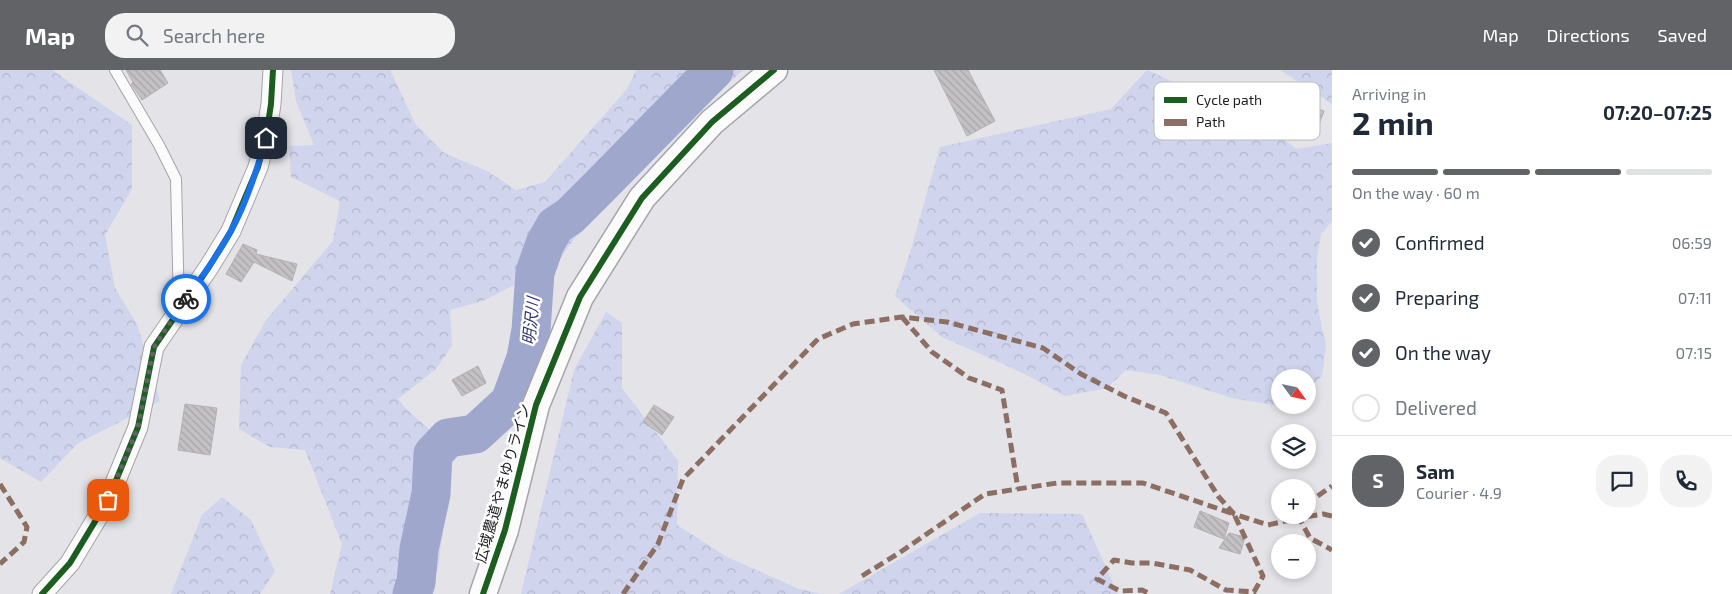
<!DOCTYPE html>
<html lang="en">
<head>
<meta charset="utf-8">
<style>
	body { margin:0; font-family:"Exo 2","Noto Sans JP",sans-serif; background:#f2f2f3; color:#1f2937; height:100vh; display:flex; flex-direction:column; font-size:19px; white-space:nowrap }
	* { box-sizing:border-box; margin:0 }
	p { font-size:16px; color:#747a83 }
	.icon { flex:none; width:28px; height:28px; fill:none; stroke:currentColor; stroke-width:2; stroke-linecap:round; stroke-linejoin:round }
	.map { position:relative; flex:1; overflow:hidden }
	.sheet { display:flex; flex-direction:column; background:#fff; width:400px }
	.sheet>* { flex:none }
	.needle { width:32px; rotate:123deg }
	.buttons { position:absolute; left:1271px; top:299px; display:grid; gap:10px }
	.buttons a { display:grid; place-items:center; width:45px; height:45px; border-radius:50%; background:#fff; box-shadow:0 2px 8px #0003; font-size:25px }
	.pin { position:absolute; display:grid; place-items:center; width:42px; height:42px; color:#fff; margin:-21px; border-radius:10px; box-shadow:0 2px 8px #0006 }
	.courier { position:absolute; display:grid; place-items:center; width:50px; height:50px; margin:-25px; border:4px solid #1a73e8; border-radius:50%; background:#fff; color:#222; box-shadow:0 1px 6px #0007 }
	.overview em { font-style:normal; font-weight:700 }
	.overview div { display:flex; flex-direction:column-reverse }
	.overview { display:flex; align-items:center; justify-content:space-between; height:85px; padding:0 20px }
	h1 { font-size:32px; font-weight:700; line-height:38px }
	.bar { display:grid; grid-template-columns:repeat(4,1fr); gap:8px 5px; align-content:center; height:60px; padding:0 20px }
	.bar i { height:6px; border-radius:4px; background:#e0e1e3 }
	.bar .active { background:#626367 }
	.bar p { grid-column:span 4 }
	.line { display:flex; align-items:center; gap:12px; padding:0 20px; border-top:1px solid #e0e1e3 }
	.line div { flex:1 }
	.round { display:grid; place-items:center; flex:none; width:52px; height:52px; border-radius:20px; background:#f2f2f3 }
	ol { padding:0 20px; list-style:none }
	li { display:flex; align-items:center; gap:15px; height:55px }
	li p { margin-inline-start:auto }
	li .icon { padding:5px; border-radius:50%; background:#626367; color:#fff; stroke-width:4 }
	li:last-child { color:#747a83 }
	li i { width:28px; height:28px; border:2px solid #e0e1e3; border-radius:50% }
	header { display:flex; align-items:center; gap:30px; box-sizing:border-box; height:70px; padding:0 25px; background:#626367; color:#fff }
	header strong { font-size:24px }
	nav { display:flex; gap:28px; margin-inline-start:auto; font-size:18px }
	.search { width:350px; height:45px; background:#f2f2f3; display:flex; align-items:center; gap:12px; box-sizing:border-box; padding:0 18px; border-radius:20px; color:#747a83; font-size:19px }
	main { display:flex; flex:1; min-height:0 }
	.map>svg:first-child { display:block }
</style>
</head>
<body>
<header>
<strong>Map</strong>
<div class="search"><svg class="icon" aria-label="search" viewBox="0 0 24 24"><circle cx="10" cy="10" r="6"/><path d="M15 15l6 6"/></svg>Search here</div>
<nav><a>Map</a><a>Directions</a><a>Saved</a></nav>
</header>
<main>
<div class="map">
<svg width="1332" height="524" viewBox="0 0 1332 524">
	<defs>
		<pattern id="forest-crowns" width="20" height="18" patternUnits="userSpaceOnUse" patternTransform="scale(1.25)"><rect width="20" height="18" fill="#d0d4ed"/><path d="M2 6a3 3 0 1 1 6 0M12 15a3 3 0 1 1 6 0" fill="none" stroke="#b2b6cb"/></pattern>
		<pattern id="building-back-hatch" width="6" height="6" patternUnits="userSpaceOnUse" patternTransform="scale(1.25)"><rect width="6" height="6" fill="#c3c1c3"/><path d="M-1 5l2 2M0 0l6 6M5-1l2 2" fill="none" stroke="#a7a5a7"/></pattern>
	</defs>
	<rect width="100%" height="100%" fill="#e3e3e8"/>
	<g fill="url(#forest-crowns)">
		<path d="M 0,0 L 52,0 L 132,55 L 132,119 L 105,165 L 115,218 L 137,254 L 160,331 L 77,374 L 41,412 L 0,388 Z"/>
		<path d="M 291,0 L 390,0 L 416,55 L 444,83 L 487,101 L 516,120 L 545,112 L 627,19 L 636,0 L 743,0 L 600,133 L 557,193 L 483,231 L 450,240 L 452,276 L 436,299 L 398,329 L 406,339 L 429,359 L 451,399 L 438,498 L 429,524 L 330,524 L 342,474 L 305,380 L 270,377 L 239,359 L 241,295 L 266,250 L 333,171 L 340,131 L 291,107 L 289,76 L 314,75 L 296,31 Z"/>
		<path d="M 1147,0 L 1265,54 L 1296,79 L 1332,73 L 1332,65 L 1332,151 L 1321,164 L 1317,188 L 1317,233 L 1326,276 L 1322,306 L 1308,319 L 1308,308 L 1280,308 L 1280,335 L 1288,335 L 1286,337 L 1232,328 L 1160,305 L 1126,300 L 1107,318 L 1065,326 L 1023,303 L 942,267 L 895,226 L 909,186 L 940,77 L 1111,39 Z"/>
		<path d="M 1281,0 L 1332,0 L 1332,34 L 1282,1 Z"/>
		<path d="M 606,242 L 622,253 L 622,318 L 678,391 L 677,455 L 727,487 L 799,519 L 821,524 L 521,524 L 574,300 Z"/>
		<path d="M 222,427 L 251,450 L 275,501 L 260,524 L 171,524 L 202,445 Z"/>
		<path d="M 980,443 L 1082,444 L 1118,524 L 839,524 Z"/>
	</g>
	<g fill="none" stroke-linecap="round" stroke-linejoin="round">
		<path stroke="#a0a7cc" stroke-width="39" d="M 412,524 L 416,512 L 419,479 L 431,424 L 433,384 L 448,368 L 475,364 L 510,332 L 526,288 L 531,260 L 535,202 L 545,174 L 555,156 L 570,146 L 602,114 L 714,0"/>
	</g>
	<g fill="url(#building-back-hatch)" stroke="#b3b2b3">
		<path d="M 126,0 L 160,0 L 168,13 L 142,30 L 131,14 L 133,12 Z"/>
		<path d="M 934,0 L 968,0 L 995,51 L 967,66 Z"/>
		<path d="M 1302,32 L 1324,41 L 1316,63 L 1294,55 Z"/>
		<path d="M 243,174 L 257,180 L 256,184 L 297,194 L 292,211 L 254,192 L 241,212 L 226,204 Z"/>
		<path d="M 478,296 L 486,313 L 462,326 L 452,310 Z"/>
		<path d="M 185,334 L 217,338 L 210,385 L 178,380 Z"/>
		<path d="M 654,335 L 674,347 L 662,365 L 643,352 Z"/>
		<path d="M 1200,441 L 1229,453 L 1224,469 L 1194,457 Z"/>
		<path d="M 1229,463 L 1245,467 L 1240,484 L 1219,478 Z"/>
	</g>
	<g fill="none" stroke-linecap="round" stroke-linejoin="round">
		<g stroke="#a5a5a9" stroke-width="12">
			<path id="lane" d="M 115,0 L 159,75 L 176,109 L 179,238"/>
		</g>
		<g stroke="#a5a5a9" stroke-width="21">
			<path id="street" d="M 42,524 L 70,493 L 108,430 L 138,357 L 154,277 L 209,197 L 231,161 L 258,97 L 266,67 L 271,34 L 273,0"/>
		</g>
		<g stroke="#a5a5a9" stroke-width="29">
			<path id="secondary" d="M 483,524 L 505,460 L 536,335 L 580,227 L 642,128 L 712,52 L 774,0"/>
		</g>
		<use href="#lane" stroke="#fbfbfc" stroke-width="10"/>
		<use href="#street" stroke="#fbfbfc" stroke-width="19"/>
		<use href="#secondary" stroke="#fbfbfc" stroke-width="26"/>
		<g stroke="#8d6e63" stroke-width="5" stroke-dasharray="10 5" stroke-linecap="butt">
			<path d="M 902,247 L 932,282 L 969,308 L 1002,320 L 1018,419"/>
			<path d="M 0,414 L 27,457 L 24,472 L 0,494"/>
			<path d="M 1308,437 L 1312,430 L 1332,416"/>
			<path d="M 1332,446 L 1323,444 L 1299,448 L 1310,468 L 1332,480"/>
			<path d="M 862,506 L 899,483 L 985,424 L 1057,413 L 1143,413 L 1234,444 L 1263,506 L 1254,522 L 1226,520 L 1190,500 L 1152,493 L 1132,493 L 1114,490 L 1097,509 L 1120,521 L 1142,520 L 1150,524"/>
			<path d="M 623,524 L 658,474 L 683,409 L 818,269 L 853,254 L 902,247 L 947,252 L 1043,278 L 1081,304 L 1124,326 L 1166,343 L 1218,426 L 1234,444 L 1268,455 L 1299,448 L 1302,445"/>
		</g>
		<g stroke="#fff" stroke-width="9">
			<g id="cycleway">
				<path d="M 42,524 L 70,493 L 108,430 L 138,357 L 154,277 L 209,197 L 231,161 L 258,97 L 266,67 L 271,34 L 273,0"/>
				<path d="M 483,524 L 505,460 L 536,335 L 580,227 L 642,128 L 712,52 L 774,0"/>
			</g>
		</g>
		<use href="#cycleway" stroke="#1b5e20" stroke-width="6"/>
	</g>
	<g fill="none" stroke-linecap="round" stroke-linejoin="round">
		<path stroke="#626367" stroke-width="5" stroke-dasharray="0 9" d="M 108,430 L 138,357 L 154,277 L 186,229"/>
		<path stroke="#1a73e8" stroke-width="6" d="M 186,229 C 202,207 218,185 231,161 C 247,132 257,99 266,68"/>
	</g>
	<g text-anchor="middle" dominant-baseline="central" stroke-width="5" stroke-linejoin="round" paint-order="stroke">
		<g font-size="15" fill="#1d1e21" stroke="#fff">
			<text transform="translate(502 413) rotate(-74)">広域農道やまゆりライン</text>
		</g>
		<g font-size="16" font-style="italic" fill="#2f3472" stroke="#fff">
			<text transform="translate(530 251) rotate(-84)">明沢川</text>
		</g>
	</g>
	<rect x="1154" y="12" width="166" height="58" rx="8" fill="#fff" stroke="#bbbcbc" stroke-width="1"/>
	<rect x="1164" y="27" width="23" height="6" fill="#1b5e20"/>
	<rect x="1164" y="49" width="23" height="7" fill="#8d6e63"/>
	<g font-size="14" fill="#1d1e21">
		<text x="1196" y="35">Cycle path</text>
		<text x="1196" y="57">Path</text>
	</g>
</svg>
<div class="buttons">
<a><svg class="needle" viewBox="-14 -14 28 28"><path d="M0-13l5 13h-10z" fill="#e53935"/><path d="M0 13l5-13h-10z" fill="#747a83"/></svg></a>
<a><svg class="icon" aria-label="layers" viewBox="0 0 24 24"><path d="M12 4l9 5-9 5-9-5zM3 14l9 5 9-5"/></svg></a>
<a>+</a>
<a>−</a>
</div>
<div class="pin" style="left:108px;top:430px;background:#ea580c"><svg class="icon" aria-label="bag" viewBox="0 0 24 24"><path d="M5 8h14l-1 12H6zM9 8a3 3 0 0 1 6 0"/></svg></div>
<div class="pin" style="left:266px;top:68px;background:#1f2937"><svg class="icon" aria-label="home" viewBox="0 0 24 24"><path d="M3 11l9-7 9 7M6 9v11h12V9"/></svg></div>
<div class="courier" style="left:186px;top:229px"><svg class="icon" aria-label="bike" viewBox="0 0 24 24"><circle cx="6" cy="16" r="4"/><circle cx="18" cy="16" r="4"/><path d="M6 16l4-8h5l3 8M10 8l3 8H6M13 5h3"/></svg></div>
</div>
<section class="sheet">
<div class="overview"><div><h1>2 min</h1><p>Arriving in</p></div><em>07:20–07:25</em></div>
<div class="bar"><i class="active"></i><i class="active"></i><i class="active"></i><i></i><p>On the way · 60 m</p></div>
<ol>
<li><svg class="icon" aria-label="check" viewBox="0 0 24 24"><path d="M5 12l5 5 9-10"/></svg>Confirmed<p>06:59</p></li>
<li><svg class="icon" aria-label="check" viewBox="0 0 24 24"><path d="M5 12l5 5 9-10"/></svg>Preparing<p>07:11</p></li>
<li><svg class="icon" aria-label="check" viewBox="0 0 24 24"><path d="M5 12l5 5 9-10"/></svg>On the way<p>07:15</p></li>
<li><i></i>Delivered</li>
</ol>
<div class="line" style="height:90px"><b class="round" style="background:#626367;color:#fff">S</b><div><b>Sam</b><p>Courier · 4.9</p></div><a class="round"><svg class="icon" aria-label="chat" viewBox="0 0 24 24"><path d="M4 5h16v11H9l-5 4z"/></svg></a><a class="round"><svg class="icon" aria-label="phone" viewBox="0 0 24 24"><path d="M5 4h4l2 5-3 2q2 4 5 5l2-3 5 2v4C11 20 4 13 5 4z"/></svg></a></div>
</section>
</main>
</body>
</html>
